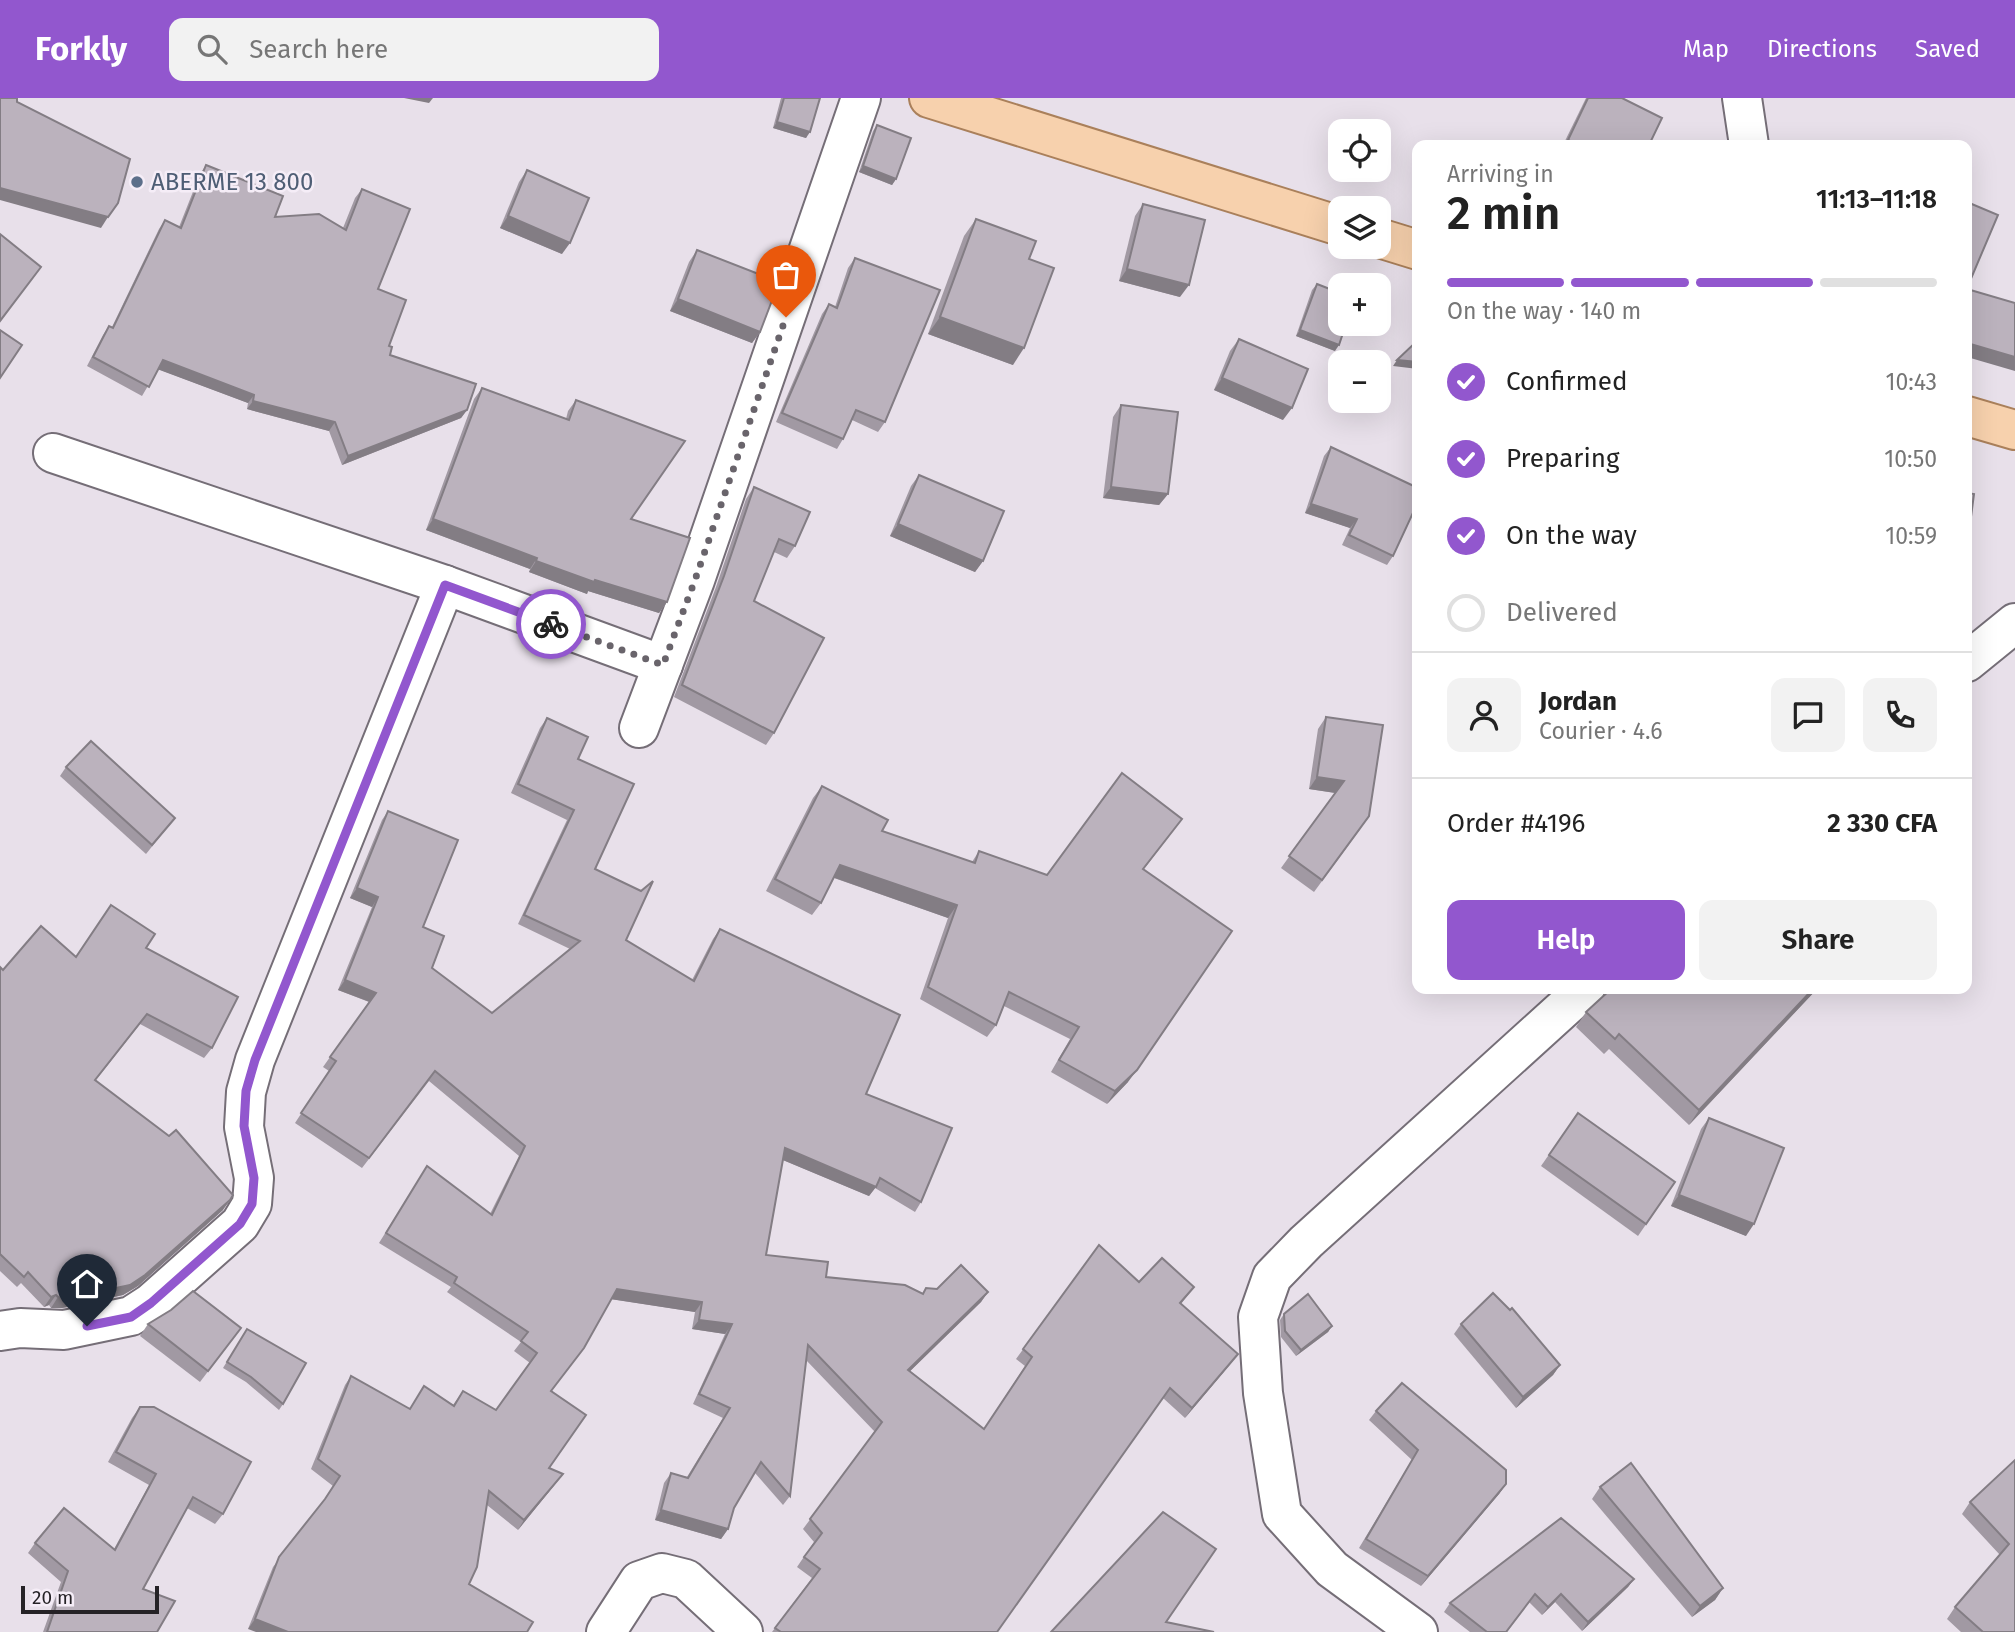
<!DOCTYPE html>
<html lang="en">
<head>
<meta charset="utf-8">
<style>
	body { margin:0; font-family:"Fira Sans",sans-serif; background:#f2f2f2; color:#222; height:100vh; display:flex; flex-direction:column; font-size:26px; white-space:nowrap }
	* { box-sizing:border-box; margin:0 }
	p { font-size:23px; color:#767676 }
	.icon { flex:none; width:38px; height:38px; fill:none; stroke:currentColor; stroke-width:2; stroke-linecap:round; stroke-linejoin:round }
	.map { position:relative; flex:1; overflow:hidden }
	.panel { position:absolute; left:1412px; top:42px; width:560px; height:854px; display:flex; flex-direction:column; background:#fff; border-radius:14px; box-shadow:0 7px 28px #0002 }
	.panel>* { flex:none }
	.controls { position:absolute; left:1328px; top:21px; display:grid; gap:14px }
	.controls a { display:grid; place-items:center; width:63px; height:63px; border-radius:14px; background:#fff; box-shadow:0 7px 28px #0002; font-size:35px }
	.scale { position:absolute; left:21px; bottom:18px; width:138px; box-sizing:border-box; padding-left:7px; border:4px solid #252226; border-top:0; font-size:19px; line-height:24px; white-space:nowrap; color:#252226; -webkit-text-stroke:5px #f5edf7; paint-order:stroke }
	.pin { position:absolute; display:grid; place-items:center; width:60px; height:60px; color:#fff; margin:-72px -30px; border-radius:50% 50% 50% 0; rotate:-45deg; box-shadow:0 0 7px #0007 }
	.pin .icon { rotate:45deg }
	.courier { position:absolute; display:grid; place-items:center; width:70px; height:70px; margin:-35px; border:5px solid #9257ce; border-radius:50%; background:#fff; color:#222; box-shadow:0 2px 9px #0007 }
	.summary em { font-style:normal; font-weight:600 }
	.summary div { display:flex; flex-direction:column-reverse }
	.summary { display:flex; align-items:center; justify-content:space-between; height:119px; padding:0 35px }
	h1 { font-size:46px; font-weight:600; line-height:52px }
	.bar { display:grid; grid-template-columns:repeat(4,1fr); gap:10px 7px; align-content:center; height:84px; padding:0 35px }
	.bar i { height:9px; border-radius:5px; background:#e0e0e0 }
	.bar .on { background:#9257ce }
	.bar p { grid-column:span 4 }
	.line { display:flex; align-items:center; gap:18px; padding:0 35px; border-top:2px solid #e0e0e0 }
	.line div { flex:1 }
	.round { display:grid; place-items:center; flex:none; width:74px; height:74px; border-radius:14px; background:#f2f2f2 }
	ol { padding:0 35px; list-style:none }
	li { display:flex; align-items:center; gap:21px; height:77px }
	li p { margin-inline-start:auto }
	li .icon { padding:7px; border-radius:50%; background:#9257ce; color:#fff; stroke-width:4 }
	li:last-child { color:#767676 }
	li i { width:38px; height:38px; border:4px solid #e0e0e0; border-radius:50% }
	.cta { display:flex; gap:14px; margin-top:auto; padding:14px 35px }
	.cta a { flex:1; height:80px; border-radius:14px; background:#9257ce; color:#fff; font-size:28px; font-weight:600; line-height:80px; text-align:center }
	.cta a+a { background:#f2f2f2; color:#222 }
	header { display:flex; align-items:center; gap:42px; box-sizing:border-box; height:98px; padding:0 35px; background:#9257ce; color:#fff }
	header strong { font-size:33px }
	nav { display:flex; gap:38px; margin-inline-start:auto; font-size:24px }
	.search { width:490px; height:63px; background:#f2f2f2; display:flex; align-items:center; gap:18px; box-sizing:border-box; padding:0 24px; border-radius:14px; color:#767676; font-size:26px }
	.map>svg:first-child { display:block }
</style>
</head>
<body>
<header>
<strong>Forkly</strong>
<div class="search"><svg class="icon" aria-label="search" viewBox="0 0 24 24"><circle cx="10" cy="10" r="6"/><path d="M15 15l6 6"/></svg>Search here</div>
<nav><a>Map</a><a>Directions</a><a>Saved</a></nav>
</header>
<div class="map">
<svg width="2015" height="1534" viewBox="0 0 2015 1534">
	<rect width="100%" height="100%" fill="#e8e0ea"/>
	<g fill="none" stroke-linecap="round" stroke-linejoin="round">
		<g stroke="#756e77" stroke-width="42">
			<g id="minor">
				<path d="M 1742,0 L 1749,47"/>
				<path d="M 53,355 L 445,487 L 663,567"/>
				<path d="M 1967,564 L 2015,525"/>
				<path d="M 639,630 L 695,482 L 861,0"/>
				<path d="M 0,1233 L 20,1230 L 64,1232 L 131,1218 L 151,1205 L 240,1126 L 252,1106 L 254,1080 L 244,1029 L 246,994 L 255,962 L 445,487"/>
				<path d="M 606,1534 L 639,1483 L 662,1475 L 686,1481 L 743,1534"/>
				<path d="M 1418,1534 L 1332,1471 L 1282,1416 L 1263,1295 L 1258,1219 L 1272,1179 L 1306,1144 L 1585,891"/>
			</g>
		</g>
		<g stroke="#aa805b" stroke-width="42">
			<g id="major">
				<path d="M 929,0 L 1340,128"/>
				<path d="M 1379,140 L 1418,152"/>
				<path d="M 1967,318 L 2015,332"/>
			</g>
		</g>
		<use href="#minor" stroke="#fff" stroke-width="38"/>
		<use href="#major" stroke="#f7d1ad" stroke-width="38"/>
	</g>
	<g fill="#a199a3">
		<path d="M 781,0 L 820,0 L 806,40 L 773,30 Z"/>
		<path d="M 1586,0 L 1622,0 L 1649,47 L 1563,47 Z"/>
		<path d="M 877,27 L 896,81 L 892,87 L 859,74 L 873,33 Z"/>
		<path d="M 206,67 L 275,119 L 343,130 L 355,100 L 362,91 L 378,191 L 389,248 L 390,257 L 467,312 L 461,320 L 342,367 L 329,333 L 247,311 L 248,305 L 158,271 L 142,298 L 87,268 L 103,237 L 109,228 L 112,229 L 159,131 L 165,122 L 179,129 L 200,76 Z"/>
		<path d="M 527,72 L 562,156 L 500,130 L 519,84 Z"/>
		<path d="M 1143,106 L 1180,199 L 1119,183 L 1135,118 Z"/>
		<path d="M 976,121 L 1029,161 L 1013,267 L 928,236 L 964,138 Z"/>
		<path d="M 697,152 L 760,234 L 752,245 L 670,213 L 689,164 Z"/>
		<path d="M 855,160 L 885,324 L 878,334 L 852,322 L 843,341 L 837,351 L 776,324 L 822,216 L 829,206 L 835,209 L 848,170 Z"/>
		<path d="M 1317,186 L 1335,253 L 1296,238 L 1312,192 Z"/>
		<path d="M 1239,241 L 1283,322 L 1214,292 L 1230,253 Z"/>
		<path d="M 482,290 L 566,321 L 568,313 L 576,302 L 631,421 L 667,504 L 659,515 L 588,493 L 587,496 L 529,474 L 530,471 L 426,432 L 474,301 Z"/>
		<path d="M 1121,307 L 1168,396 L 1159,407 L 1103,400 L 1113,319 Z"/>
		<path d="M 1331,349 L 1393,458 L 1387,467 L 1342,447 L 1350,430 L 1305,415 L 1324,358 Z"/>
		<path d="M 919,377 L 983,463 L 975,474 L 890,438 L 911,388 Z"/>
		<path d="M 754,389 L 795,448 L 787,460 L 774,454 L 754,503 L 774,635 L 766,647 L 674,599 L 716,489 L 746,401 Z"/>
		<path d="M 1326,619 L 1361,730 L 1314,794 L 1281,770 L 1335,695 L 1309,691 L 1318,631 Z"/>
		<path d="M 547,620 L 578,661 L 595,771 L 626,842 L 692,882 L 713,841 L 720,831 L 866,996 L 921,1104 L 915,1114 L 875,1090 L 869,1098 L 783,1062 L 766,1157 L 826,1179 L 922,1196 L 926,1190 L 988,1194 L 981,1204 L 910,1273 L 984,1331 L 1025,1268 L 1016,1261 L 1099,1147 L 1139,1184 L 1194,1189 L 1181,1206 L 1231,1265 L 1185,1320 L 1163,1300 L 997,1534 L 772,1534 L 812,1480 L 797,1469 L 814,1444 L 803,1431 L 875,1334 L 806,1262 L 790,1398 L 783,1407 L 755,1375 L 734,1410 L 728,1431 L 721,1441 L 655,1422 L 664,1385 L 671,1375 L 687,1379 L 723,1320 L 693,1306 L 725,1236 L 692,1231 L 695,1214 L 611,1201 L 552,1293 L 549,1370 L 556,1385 L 518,1432 L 487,1407 L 248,1531 L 273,1469 L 322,1405 L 333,1388 L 311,1371 L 345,1287 L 351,1278 L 410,1311 L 424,1288 L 453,1307 L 463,1293 L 496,1312 L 530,1265 L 514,1253 L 521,1244 L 447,1194 L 451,1189 L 379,1145 L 427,1068 L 490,1116 L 519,1058 L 429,983 L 362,1070 L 295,1025 L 329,973 L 323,969 L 369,904 L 338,892 L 372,809 L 350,800 L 382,722 L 388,713 L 423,829 L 432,870 L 492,915 L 570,851 L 518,826 L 567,722 L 511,695 L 540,630 Z"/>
		<path d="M 66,669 L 175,720 L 146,756 L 60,678 Z"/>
		<path d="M 822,688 L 882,733 L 972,764 L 979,753 L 1047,777 L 1182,721 L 1144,771 L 1128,984 L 1107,1006 L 1051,974 L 1070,941 L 1004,908 L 996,927 L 987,939 L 920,901 L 948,820 L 834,780 L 821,805 L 812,817 L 766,793 L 813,700 Z"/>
		<path d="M 146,850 L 212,950 L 204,960 L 140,926 L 96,982 L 223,1112 L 138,1188 L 123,1197 L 62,1210 L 51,1210 L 49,1207 L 44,1209 L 21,1185 L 17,1189 L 0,1173 L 0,869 L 3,872 L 76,859 Z"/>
		<path d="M 1606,891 L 1817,891 L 1689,1027 L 1609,951 L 1604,956 L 1576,929 L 1586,914 L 1606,896 Z"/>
		<path d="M 1578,1015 L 1675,1084 L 1638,1138 L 1541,1068 Z"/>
		<path d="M 1709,1020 L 1746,1138 L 1671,1108 L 1701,1031 Z"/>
		<path d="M 1284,1216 L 1332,1228 L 1328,1234 L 1296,1258 L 1281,1239 L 1280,1222 Z"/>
		<path d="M 148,1226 L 241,1230 L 200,1284 L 140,1238 Z"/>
		<path d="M 1461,1226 L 1560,1267 L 1553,1277 L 1516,1310 L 1454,1236 Z"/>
		<path d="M 247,1231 L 283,1306 L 279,1312 L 246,1284 L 223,1270 Z"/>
		<path d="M 140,1309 L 223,1416 L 215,1426 L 187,1410 L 143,1491 L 157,1534 L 43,1534 L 61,1484 L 28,1455 L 35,1445 L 114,1451 L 149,1387 L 108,1364 L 132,1320 Z"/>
		<path d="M 1376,1313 L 1506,1386 L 1499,1396 L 1421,1488 L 1359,1450 L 1412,1362 L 1369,1322 Z"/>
		<path d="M 2015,1362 L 2015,1534 L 1961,1534 L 1947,1521 L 1955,1509 L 2000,1457 L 1962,1416 L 1970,1404 Z"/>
		<path d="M 1600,1389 L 1723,1490 L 1715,1502 L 1692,1519 L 1592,1401 Z"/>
		<path d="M 1634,1481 L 1628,1489 L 1582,1533 L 1555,1504 L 1542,1517 L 1529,1504 L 1507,1534 L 1470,1534 L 1444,1514 L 1450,1505 Z"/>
	</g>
	<g fill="#837d84">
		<path d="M 404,0 L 433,0 L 429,5 Z"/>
		<path d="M 777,24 L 810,34 L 806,40 L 773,30 Z"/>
		<path d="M 863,68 L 896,81 L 892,87 L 859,74 Z"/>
		<path d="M 0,90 L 108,119 L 101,130 L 0,102 Z"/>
		<path d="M 508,118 L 570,145 L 562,156 L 500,130 Z"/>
		<path d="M 1127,171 L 1189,187 L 1180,199 L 1119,183 Z"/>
		<path d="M 678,201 L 760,234 L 752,245 L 670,213 Z"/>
		<path d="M 940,219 L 1024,250 L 1013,267 L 928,236 Z"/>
		<path d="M 1300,232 L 1339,247 L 1335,253 L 1296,238 Z"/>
		<path d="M 1967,245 L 2015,259 L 2015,273 L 1967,259 Z"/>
		<path d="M 163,262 L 254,297 L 248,305 L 157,271 Z"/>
		<path d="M 1397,262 L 1418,264 L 1418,271 L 1393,268 Z"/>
		<path d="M 1222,280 L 1292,310 L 1283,322 L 1214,292 Z"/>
		<path d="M 253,303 L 335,324 L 329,333 L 247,311 Z"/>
		<path d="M 467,312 L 461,320 L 342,367 L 348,358 Z"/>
		<path d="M 1111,389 L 1168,396 L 1159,407 L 1103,400 Z"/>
		<path d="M 1311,406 L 1357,421 L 1350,430 L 1305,415 Z"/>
		<path d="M 433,421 L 537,460 L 530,471 L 426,432 Z"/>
		<path d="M 898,426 L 983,463 L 975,474 L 890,438 Z"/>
		<path d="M 536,463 L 667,504 L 659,515 L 588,493 L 587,496 L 529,474 Z"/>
		<path d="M 1317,679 L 1344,683 L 1336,695 L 1309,691 Z"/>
		<path d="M 840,767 L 957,807 L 948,820 L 832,779 Z"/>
		<path d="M 357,790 L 378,799 L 372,809 L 350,800 Z"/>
		<path d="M 345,882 L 376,895 L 370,904 L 338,892 Z"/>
		<path d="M 1813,891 L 1817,891 L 1689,1027 L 1699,1012 Z"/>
		<path d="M 1137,972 L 1128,984 L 1107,1006 L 1115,993 Z"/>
		<path d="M 785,1050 L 876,1089 L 869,1098 L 778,1060 Z"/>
		<path d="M 1679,1097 L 1754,1126 L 1746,1138 L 1671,1108 Z"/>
		<path d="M 230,1102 L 223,1112 L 138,1188 L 123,1197 L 62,1210 L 51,1210 L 58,1199 Z"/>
		<path d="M 617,1191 L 702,1204 L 695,1214 L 610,1201 Z"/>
		<path d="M 988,1194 L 981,1204 L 901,1282 L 908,1272 Z"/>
		<path d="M 56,1197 L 49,1207 L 44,1209 L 51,1199 Z"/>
		<path d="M 699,1222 L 732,1226 L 725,1236 L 692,1231 Z"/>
		<path d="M 1332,1228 L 1328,1234 L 1296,1258 L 1301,1252 Z"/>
		<path d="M 1238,1256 L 1231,1265 L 1185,1320 L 1192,1310 Z"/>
		<path d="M 1560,1267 L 1553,1277 L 1516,1310 L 1523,1299 Z"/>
		<path d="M 563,1376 L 556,1385 L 518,1432 L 524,1422 Z"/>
		<path d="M 1506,1386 L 1499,1396 L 1421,1488 L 1428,1478 Z"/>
		<path d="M 661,1412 L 728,1431 L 721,1441 L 655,1422 Z"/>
		<path d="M 1634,1481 L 1628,1489 L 1582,1533 L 1588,1524 Z"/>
		<path d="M 1723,1490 L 1715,1502 L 1692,1519 L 1700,1508 Z"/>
		<path d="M 1561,1496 L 1555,1504 L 1542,1517 L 1548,1509 Z"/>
		<path d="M 255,1521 L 288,1534 L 256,1534 L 248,1531 Z"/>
	</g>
	<g fill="#bbb2bd" stroke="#837d84" stroke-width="2">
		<path d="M 0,0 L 17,0 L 17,4 L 130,61 L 118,105 L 108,119 L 0,90 Z"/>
		<path d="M 784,0 L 820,0 L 810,34 L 777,24 Z"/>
		<path d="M 1588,0 L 1622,0 L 1662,20 L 1649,47 L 1578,47 L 1568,42 Z"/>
		<path d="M 877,27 L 911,40 L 896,81 L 863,68 Z"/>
		<path d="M 206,67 L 283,98 L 275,119 L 319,116 L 346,132 L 362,91 L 410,111 L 378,191 L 406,202 L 389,248 L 392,249 L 390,257 L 476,286 L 467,312 L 348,358 L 335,324 L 253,303 L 254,297 L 163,262 L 149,289 L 93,259 L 109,228 L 113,230 L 165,122 L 181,130 Z"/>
		<path d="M 527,72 L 589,100 L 570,145 L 508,118 Z"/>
		<path d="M 1967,104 L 1998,117 L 1967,190 Z"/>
		<path d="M 1143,106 L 1205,122 L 1189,187 L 1127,171 Z"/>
		<path d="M 976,121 L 1036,143 L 1029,161 L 1054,170 L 1024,250 L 940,219 Z"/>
		<path d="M 0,136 L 41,169 L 0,223 Z"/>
		<path d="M 697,152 L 779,184 L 760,234 L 678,201 Z"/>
		<path d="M 855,160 L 940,192 L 885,324 L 856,312 L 843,341 L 782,315 L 829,206 L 837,210 Z"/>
		<path d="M 1317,186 L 1340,195 L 1340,226 L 1346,226 L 1339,247 L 1300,232 Z"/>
		<path d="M 1967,191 L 2015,205 L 2015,259 L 1967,245 Z"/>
		<path d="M 0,232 L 22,247 L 0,280 Z"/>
		<path d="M 1239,241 L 1308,271 L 1292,310 L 1222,280 Z"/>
		<path d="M 1418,242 L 1418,264 L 1397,262 Z"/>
		<path d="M 482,290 L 569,322 L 576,302 L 685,343 L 631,421 L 690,440 L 667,504 L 595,482 L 594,484 L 536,463 L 537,460 L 433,421 Z"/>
		<path d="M 1121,307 L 1178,314 L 1168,396 L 1111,389 Z"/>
		<path d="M 1331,349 L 1418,390 L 1418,404 L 1393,458 L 1349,437 L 1357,421 L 1311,406 Z"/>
		<path d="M 919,377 L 1004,413 L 983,463 L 898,426 Z"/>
		<path d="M 754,389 L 810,414 L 795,448 L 779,441 L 754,503 L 824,540 L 774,635 L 682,587 L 724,478 Z"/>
		<path d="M 1967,395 L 1974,396 L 1969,434 L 1967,434 Z"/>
		<path d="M 1326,619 L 1383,627 L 1369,718 L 1322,782 L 1289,758 L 1344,683 L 1317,679 Z"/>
		<path d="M 547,620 L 588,639 L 578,661 L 634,686 L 595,771 L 641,793 L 653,783 L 626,842 L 694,883 L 720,831 L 900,917 L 866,996 L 952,1030 L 921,1104 L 880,1080 L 876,1089 L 785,1050 L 766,1157 L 828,1164 L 826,1179 L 905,1187 L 923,1196 L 926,1190 L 937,1191 L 961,1167 L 988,1194 L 908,1272 L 984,1331 L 1032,1259 L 1023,1251 L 1099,1147 L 1139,1184 L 1162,1160 L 1194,1189 L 1180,1205 L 1238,1256 L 1192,1310 L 1170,1290 L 997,1534 L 781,1534 L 775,1530 L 820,1471 L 804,1459 L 822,1435 L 810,1421 L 882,1324 L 808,1247 L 790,1398 L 761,1364 L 734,1410 L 728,1431 L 661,1412 L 671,1375 L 688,1380 L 730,1310 L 699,1296 L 732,1226 L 699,1222 L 702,1204 L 617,1191 L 584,1250 L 551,1293 L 586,1317 L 549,1370 L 563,1376 L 524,1422 L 489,1393 L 477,1469 L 469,1486 L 533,1524 L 527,1534 L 288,1534 L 255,1521 L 279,1459 L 325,1401 L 340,1378 L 318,1361 L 351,1278 L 410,1311 L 424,1288 L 454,1308 L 463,1293 L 496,1312 L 537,1255 L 521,1243 L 528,1234 L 454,1185 L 457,1179 L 386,1135 L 427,1068 L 492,1117 L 525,1048 L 435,973 L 369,1060 L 301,1015 L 336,963 L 330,959 L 376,895 L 345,882 L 378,799 L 357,790 L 388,713 L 458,742 L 423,829 L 444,838 L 432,870 L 492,915 L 580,843 L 524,817 L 574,712 L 518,686 Z"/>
		<path d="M 91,643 L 175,720 L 152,747 L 66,669 Z"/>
		<path d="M 1122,675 L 1182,721 L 1143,771 L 1232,833 L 1137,972 L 1115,993 L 1059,962 L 1079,929 L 1009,894 L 996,927 L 928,889 L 957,807 L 840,767 L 821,805 L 775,781 L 822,688 L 888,722 L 882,733 L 975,765 L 979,753 L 1047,777 Z"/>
		<path d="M 111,807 L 155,836 L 146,850 L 238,899 L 212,950 L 147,916 L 95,982 L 169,1038 L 176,1032 L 233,1097 L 230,1102 L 145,1177 L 130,1187 L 69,1200 L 58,1199 L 56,1197 L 51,1199 L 28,1174 L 24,1179 L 0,1156 L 0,869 L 3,872 L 41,828 L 76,859 Z"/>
		<path d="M 1611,891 L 1813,891 L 1699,1012 L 1619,936 L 1615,941 L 1586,914 Z"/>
		<path d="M 1578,1015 L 1675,1084 L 1646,1126 L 1549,1057 Z"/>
		<path d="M 1709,1020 L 1784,1050 L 1754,1126 L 1679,1097 Z"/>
		<path d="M 193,1193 L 241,1230 L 208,1273 L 148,1226 L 171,1212 Z"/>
		<path d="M 1493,1195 L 1510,1212 L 1512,1210 L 1560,1267 L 1523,1299 L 1461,1226 Z"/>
		<path d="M 1308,1196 L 1332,1228 L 1301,1252 L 1285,1233 L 1284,1216 Z"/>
		<path d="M 247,1231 L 306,1265 L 283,1306 L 251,1279 L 227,1264 Z"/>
		<path d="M 1402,1285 L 1506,1372 L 1506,1386 L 1428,1478 L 1366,1441 L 1418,1352 L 1376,1313 Z"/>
		<path d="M 140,1309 L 154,1309 L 251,1364 L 223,1416 L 193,1399 L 143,1491 L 175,1503 L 157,1534 L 47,1534 L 68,1473 L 35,1445 L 64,1410 L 115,1452 L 156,1376 L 116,1354 Z"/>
		<path d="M 2015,1362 L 2015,1534 L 1983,1534 L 1955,1509 L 2009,1446 L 1970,1404 Z"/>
		<path d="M 1631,1365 L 1723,1490 L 1700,1508 L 1600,1389 Z"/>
		<path d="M 1163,1414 L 1216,1451 L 1166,1524 L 1214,1534 L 1051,1534 Z"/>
		<path d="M 1561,1420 L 1634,1481 L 1588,1524 L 1561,1496 L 1548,1509 L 1535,1496 L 1506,1534 L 1487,1534 L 1450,1505 Z"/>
	</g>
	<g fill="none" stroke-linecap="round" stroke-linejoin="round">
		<path stroke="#69646b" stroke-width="7" stroke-dasharray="0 12.6" d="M 551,526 L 663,567 L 695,482 L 786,219"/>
		<path stroke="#9257ce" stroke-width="9" d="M 87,1228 L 131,1219 L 151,1205 L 240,1126 L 252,1106 L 254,1080 L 244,1028 L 246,993 L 255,962 L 445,487 L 551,526"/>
	</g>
	<circle fill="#5c6f8a" stroke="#f5edf7" stroke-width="2.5" cx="137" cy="84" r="7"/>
	<g text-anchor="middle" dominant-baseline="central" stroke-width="5" stroke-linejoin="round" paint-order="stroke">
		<g font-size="24" fill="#4e5e75" stroke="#f5edf7" text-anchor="start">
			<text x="151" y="84">ABERME 13 800</text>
		</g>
	</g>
</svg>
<div class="controls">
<a><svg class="icon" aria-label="locate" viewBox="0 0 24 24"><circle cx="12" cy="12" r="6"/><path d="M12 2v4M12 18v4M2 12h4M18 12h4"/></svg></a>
<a><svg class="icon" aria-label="layers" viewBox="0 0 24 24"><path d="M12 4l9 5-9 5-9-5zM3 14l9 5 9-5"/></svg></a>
<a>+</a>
<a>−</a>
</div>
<div class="scale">20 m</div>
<div class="pin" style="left:786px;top:219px;background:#ea580c"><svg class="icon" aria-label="bag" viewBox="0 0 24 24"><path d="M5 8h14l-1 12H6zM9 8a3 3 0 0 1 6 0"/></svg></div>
<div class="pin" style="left:87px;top:1228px;background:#1f2937"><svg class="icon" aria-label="home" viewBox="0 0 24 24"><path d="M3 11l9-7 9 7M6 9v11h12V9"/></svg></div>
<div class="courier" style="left:551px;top:526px"><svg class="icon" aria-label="bike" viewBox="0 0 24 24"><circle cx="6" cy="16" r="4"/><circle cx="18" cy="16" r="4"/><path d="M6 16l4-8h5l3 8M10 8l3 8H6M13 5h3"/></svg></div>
<section class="panel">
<div class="summary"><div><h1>2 min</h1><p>Arriving in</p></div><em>11:13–11:18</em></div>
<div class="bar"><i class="on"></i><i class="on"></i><i class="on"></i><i></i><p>On the way · 140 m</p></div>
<ol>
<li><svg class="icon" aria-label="check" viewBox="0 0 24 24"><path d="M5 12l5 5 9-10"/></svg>Confirmed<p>10:43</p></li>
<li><svg class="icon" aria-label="check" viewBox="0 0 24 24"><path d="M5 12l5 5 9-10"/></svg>Preparing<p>10:50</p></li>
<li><svg class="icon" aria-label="check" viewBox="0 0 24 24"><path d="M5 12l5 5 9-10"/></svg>On the way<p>10:59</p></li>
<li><i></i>Delivered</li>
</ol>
<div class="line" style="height:126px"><a class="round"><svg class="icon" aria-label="person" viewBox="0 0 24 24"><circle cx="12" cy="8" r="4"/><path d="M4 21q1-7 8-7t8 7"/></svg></a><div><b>Jordan</b><p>Courier · 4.6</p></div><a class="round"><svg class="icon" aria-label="chat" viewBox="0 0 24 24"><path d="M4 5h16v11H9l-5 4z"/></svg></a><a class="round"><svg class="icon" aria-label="phone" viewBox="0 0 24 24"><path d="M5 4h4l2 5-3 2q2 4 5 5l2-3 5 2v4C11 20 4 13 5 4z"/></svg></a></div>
<div class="line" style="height:91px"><div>Order #4196</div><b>2 330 CFA</b></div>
<div class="cta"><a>Help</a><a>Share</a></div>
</section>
</div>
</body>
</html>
